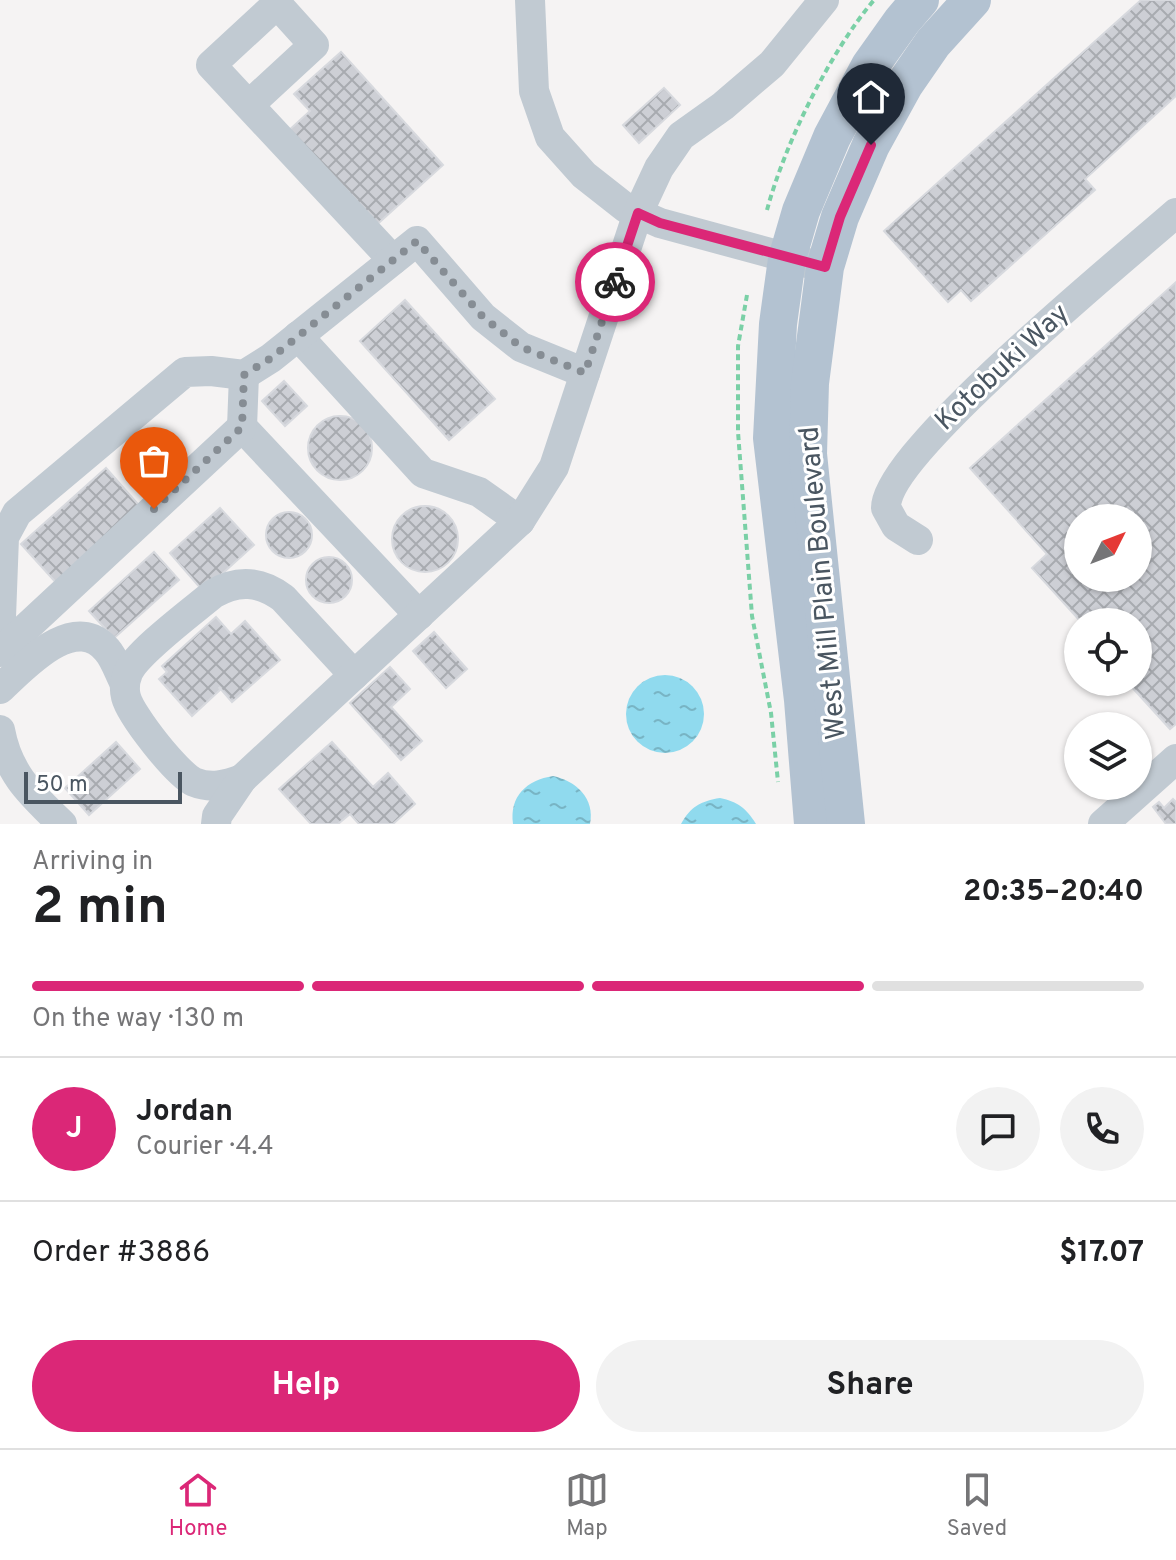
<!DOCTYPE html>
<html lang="en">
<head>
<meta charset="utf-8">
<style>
	body { margin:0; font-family:Overpass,sans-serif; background:#f2f2f2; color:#202124; height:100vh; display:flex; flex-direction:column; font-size:30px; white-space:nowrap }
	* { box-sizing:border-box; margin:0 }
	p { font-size:26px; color:#757577 }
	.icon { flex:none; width:44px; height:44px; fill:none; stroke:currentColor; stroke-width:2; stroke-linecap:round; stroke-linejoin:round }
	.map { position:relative; height:824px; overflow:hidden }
	.drawer { display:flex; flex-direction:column; background:#fff; flex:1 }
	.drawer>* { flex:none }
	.needle { width:52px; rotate:48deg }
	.fabs { position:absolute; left:1064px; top:504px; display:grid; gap:16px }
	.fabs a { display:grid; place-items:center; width:88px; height:88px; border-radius:50%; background:#fff; box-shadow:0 2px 6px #0004; font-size:40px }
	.scale { position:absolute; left:24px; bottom:20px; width:158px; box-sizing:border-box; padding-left:8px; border:4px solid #4a5661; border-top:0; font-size:22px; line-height:28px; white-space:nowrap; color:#4a5661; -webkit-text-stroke:6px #fff; paint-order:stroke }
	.pin { position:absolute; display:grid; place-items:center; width:68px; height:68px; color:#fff; margin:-82px -34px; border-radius:50% 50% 50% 0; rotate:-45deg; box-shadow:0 0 8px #0007 }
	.pin .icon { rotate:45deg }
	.courier { position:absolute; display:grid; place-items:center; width:80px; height:80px; margin:-40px; border:6px solid #db2777; border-radius:50%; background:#fff; color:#222; box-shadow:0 2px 10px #0007 }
	.head em { font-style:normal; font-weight:700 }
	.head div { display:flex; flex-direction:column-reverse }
	.head { display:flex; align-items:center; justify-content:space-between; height:136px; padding:0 32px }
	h1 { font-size:52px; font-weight:700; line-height:60px }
	.bar { display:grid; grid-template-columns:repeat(4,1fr); gap:12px 8px; align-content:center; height:96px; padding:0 32px }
	.bar i { height:10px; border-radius:6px; background:#e0e0e0 }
	.bar .current { background:#db2777 }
	.bar p { grid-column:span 4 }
	.line { display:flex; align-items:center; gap:20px; padding:0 32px; border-top:2px solid #e0e0e0 }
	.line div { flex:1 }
	.round { display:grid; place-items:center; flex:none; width:84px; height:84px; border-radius:42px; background:#f2f2f2 }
	.primary-button { display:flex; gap:16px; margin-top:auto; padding:16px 32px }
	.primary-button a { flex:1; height:92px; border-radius:48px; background:#db2777; color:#fff; font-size:32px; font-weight:700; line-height:92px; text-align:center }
	.primary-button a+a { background:#f2f2f2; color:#202124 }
	.tabs { display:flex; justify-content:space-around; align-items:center; height:112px; border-top:2px solid #e0e0e0; background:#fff; font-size:22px; color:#757577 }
	.tabs a { display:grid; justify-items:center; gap:4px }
	.tabs .current { color:#db2777 }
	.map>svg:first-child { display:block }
</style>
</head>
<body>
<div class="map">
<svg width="1176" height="824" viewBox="0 0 1176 824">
	<defs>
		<pattern id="water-ripples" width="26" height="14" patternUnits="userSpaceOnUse" patternTransform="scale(2)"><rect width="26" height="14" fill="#90daee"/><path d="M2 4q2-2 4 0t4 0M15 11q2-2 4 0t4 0" fill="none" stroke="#78b4c4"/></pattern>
		<pattern id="building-cross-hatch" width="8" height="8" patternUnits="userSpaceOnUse" patternTransform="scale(2)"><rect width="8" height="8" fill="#cdcfd5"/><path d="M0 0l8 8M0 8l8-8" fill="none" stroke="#a8abb0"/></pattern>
	</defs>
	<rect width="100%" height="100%" fill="#f5f3f3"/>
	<g fill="url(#water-ripples)">
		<circle cx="665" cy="714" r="39"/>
		<path d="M 553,776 C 576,781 595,798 590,824 L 513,824 C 509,796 527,780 553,776 Z"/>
		<path d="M 720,798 C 738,802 746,808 756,824 L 681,824 C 690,807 701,801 720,798 Z"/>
	</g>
	<g fill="url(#building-cross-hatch)" stroke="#d7d9de" stroke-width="2" fill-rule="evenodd">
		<path d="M 1141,0 L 1176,0 L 1176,96 L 1085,179 L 1095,190 L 971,301 L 961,290 L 948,302 L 884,231 Z"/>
		<path d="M 341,52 L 443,165 L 373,228 L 287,132 L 310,111 L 294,94 Z"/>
		<path d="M 664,88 L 680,105 L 639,143 L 623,125 Z"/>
		<path d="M 1176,282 L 1176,724 L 1170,729 L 1129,684 L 1138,682 L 1138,676 L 1149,667 L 1138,655 L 1138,622 L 1081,622 L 1032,568 L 1047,554 L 970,468 ZM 1078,518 L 1138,518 L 1138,578 L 1078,578 Z"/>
		<path d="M 405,300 L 495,399 L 449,440 L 360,341 Z"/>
		<path d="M 284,381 L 307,406 L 285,426 L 262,401 Z"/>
		<circle cx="340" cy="448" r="32"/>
		<path d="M 106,468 L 144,511 L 60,587 L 21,544 Z"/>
		<circle cx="425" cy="539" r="33"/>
		<path d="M 220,508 L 254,545 L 203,591 L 170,553 Z"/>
		<circle cx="289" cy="535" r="23"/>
		<path d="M 154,552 L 179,580 L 114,638 L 89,611 Z"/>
		<circle cx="329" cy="580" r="23"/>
		<path d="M 216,617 L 231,634 L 245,621 L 280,660 L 232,702 L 219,687 L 220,690 L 192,716 L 159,679 L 167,672 L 162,666 Z"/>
		<path d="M 434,632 L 467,669 L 446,688 L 413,651 Z"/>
		<path d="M 390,667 L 410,689 L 391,707 L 422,741 L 401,760 L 350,703 Z"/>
		<path d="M 116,742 L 140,769 L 89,815 L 65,788 Z"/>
		<path d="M 332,742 L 373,787 L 388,773 L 415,804 L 393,824 L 359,824 L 350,814 L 338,824 L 311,824 L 279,789 Z"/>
		<path d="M 1173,799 L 1176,802 L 1176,824 L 1166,824 L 1153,807 L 1159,802 L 1164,808 Z"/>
	</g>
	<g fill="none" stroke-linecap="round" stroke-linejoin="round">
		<g stroke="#7ad0a6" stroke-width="4" stroke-dasharray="6 4" stroke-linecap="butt">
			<path d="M 767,210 C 785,143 830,52 874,0"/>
			<path d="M 747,295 L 738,346 L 738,432 L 752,616 L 771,713 L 778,782"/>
		</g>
		<g stroke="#c1cad2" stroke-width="30">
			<path d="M 530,0 L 534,91 L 550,137 L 584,175 L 626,208 L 660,223 L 807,263"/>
			<path d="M 249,105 L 314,45 L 277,4 L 211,65 L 393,260"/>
			<path d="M 298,336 L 423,473 L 479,492 L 520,521"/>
			<path d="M 244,375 L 242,427 L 419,615"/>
			<path d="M 918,540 L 896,526 L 886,508 C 885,453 1126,257 1176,213"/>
			<path d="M 0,644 L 4,537 L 17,513 L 185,372 L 211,371 L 244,375 L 271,358 L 417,241 L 483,317 L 521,347 L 585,373"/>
			<path d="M 0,652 L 242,427"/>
			<path d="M 0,689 C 24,667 74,611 107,650 C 115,659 119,673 125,684"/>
			<path d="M 0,730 C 8,774 31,794 62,824"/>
			<path d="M 242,779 C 226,785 211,789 194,782 C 177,774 131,716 126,697 C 124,689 125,680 128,673 C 136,653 194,610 213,594 C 238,579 260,581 283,598 L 354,675"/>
			<path d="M 216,824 L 217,816 L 242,779 L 520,521 L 554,467 L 638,213 L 659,168 L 681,136 L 723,106 L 772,64 L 824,0"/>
			<path d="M 1103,824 L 1176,759"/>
		</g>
		<g stroke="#b3c2d1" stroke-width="38">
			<path d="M 813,824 L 803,700 L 772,438 L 778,324 L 787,259 L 801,211 L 832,137 L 870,66 L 902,21 L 920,0"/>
			<path d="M 846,824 L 808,454 L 810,383 L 825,267 L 840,217 L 871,145 L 904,85 L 933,43 L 972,0"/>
		</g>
	</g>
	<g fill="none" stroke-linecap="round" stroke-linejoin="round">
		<path stroke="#868d94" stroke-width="8" stroke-dasharray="0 14.4" d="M 154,509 L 242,427 L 244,375 L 271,358 L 417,241 L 483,317 L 521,347 L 585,373 L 615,282"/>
		<path stroke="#db2777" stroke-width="10" d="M 615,282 L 638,213 L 660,223 L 825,267 L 840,217 L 871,145"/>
	</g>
	<g text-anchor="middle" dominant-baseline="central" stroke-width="6" stroke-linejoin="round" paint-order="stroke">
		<g font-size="28" fill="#4a5661" stroke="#fff">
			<text transform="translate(1003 368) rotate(-43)">Kotobuki Way</text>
			<text transform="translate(824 583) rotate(-95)">West Mill Plain Boulevard</text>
		</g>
	</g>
</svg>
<div class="fabs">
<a><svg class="needle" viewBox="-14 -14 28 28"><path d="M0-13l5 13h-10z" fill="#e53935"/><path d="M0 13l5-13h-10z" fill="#757577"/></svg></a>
<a><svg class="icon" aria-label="locate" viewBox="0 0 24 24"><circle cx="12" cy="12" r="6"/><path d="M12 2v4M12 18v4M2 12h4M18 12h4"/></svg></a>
<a><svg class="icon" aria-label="layers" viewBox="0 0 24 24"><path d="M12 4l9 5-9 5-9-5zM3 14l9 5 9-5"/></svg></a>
</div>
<div class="scale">50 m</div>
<div class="pin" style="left:154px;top:509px;background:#ea580c"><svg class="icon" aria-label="bag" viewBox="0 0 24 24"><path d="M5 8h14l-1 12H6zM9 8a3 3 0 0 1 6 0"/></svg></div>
<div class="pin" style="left:871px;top:145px;background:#1f2937"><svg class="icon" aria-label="home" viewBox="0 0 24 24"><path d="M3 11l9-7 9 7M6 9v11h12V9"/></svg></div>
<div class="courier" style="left:615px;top:282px"><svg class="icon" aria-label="bike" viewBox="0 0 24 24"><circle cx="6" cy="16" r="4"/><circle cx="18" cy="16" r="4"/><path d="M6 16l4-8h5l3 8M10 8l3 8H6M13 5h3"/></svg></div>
</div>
<section class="drawer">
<div class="head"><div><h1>2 min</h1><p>Arriving in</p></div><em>20:35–20:40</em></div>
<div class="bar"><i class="current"></i><i class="current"></i><i class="current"></i><i></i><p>On the way · 130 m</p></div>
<div class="line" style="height:144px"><b class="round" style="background:#db2777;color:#fff">J</b><div><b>Jordan</b><p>Courier · 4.4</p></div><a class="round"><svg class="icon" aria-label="chat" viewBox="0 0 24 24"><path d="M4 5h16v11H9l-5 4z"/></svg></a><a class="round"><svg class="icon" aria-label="phone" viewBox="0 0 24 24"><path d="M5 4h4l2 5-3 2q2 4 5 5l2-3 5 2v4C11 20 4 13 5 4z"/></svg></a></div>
<div class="line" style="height:104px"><div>Order #3886</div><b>$17.07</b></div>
<div class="primary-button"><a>Help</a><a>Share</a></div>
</section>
<nav class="tabs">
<a class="current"><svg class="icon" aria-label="home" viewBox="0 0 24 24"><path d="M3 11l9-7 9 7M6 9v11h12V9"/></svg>Home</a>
<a><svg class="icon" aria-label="map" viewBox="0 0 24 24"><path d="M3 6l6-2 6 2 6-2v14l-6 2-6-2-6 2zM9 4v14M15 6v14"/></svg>Map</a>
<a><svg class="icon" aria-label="saved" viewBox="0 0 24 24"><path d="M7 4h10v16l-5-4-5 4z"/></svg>Saved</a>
</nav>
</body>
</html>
